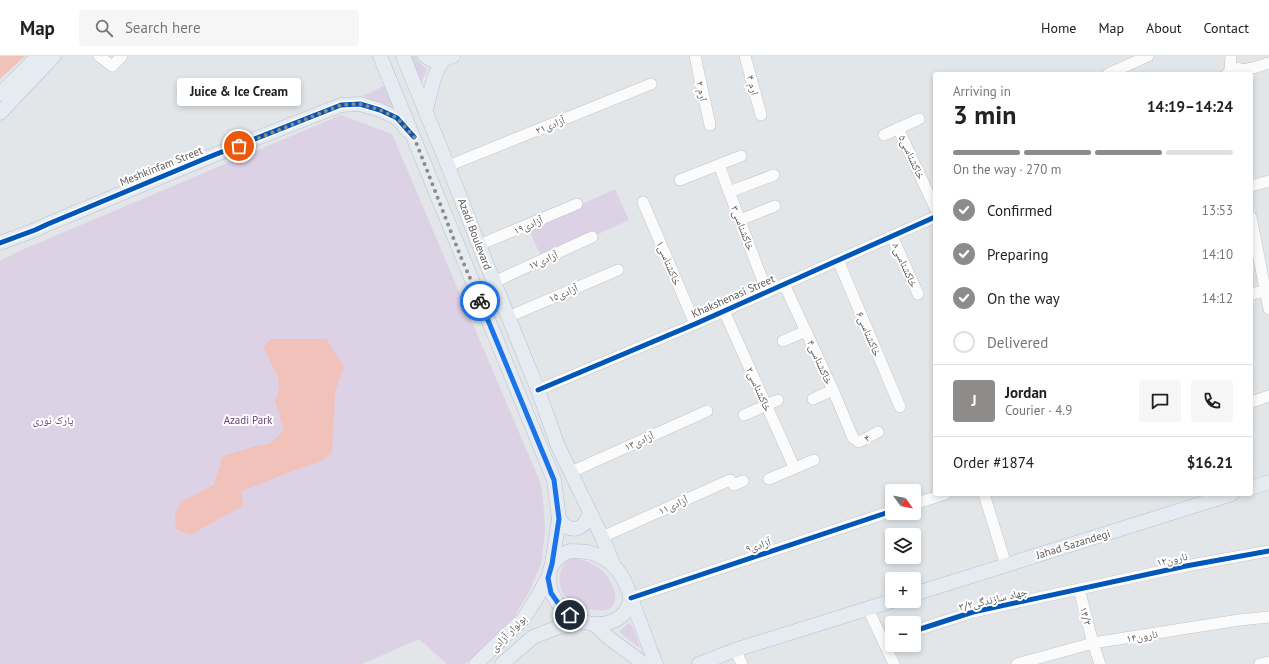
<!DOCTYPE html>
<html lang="en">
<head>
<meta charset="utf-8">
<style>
	body { margin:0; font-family:"PT Sans","Noto Naskh Arabic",sans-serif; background:#f6f6f6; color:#222; height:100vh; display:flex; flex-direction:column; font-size:15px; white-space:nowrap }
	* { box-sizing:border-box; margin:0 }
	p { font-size:13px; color:#767676 }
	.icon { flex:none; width:22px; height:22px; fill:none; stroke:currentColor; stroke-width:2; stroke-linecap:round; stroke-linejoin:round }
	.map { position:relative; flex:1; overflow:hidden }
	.panel { position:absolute; left:933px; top:16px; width:320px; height:424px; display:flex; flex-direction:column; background:#fff; border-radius:4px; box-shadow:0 2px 6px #0003 }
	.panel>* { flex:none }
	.needle { width:26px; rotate:123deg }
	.buttons { position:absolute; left:885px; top:428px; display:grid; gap:8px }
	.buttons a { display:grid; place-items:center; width:36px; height:36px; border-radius:4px; background:#fff; box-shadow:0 2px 6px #0003; font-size:20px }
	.pin { position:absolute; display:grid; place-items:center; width:34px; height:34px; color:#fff; margin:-17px; border:2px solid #fff; border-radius:50%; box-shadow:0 1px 4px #0007 }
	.courier { position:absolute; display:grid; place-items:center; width:40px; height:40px; margin:-20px; border:3px solid #1a73e8; border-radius:50%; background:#fff; color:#222; box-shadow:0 1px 5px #0007 }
	.bubble { position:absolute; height:28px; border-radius:4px; background:#fff; box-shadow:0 2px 6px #0003; font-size:13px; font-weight:700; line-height:28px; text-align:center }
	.head em { font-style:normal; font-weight:700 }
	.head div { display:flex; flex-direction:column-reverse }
	.head { display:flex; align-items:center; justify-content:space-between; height:68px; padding:0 20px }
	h1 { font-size:26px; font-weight:700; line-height:30px }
	.bar { display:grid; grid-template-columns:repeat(4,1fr); gap:6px 4px; align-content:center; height:48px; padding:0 20px }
	.bar i { height:5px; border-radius:3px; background:#e0e0e0 }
	.bar .current { background:#8e8c8b }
	.bar p { grid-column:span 4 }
	.line { display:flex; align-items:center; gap:10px; padding:0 20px; border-top:1px solid #e0e0e0 }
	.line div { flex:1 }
	.round { display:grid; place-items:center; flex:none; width:42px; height:42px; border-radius:4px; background:#f6f6f6 }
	ol { padding:0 20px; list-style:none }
	li { display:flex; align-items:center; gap:12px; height:44px }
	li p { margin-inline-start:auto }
	li .icon { padding:4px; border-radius:50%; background:#8e8c8b; color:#fff; stroke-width:4 }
	li:last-child { color:#767676 }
	li i { width:22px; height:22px; border:2px solid #e0e0e0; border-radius:50% }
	header { display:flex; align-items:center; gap:24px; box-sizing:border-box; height:56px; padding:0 20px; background:#fff; border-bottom:1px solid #e0e0e0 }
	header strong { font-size:19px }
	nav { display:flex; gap:22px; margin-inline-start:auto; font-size:14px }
	.search { width:280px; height:36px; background:#f6f6f6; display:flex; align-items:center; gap:10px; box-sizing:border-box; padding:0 14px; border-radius:4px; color:#767676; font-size:15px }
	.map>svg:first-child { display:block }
</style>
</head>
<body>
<header>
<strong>Map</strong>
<div class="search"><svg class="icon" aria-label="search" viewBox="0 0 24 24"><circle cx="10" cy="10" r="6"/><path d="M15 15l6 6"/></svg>Search here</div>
<nav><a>Home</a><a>Map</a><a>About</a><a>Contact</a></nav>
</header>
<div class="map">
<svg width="1269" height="608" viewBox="0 0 1269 608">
	<rect width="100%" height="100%" fill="#e3e6e9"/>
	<g fill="#dcd1e5">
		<path d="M 411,0 L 416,0 L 418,5 L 427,14 L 421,27 Z"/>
		<path d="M 388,28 L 403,60 L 363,40 Z"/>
		<path d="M 341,59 L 392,78 L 541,428 L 544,454 L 545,475 L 541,508 L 529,536 L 514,561 L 465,608 L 447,608 L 419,583 L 362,608 L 0,608 L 0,205 L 17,196 Z"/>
		<path d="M 615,133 L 629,164 L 594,180 L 541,200 L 529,174 L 580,152 L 580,149 Z"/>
		<path d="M 573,502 C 585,503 597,509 605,518 C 613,526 623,550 606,554 C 584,557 555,544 560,518 C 562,510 565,505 573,502 Z"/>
		<path d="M 629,567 L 633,572 L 640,592 L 619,576 Z"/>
	</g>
	<g fill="#f1c2b9">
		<path d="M 0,0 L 25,0 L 0,23 Z"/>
		<path d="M 271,283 L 326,283 L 344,310 L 335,336 L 332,397 L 321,405 L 282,419 L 241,435 L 243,450 L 190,479 L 176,473 L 175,459 L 181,446 L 214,429 L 223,400 L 256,390 L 270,388 L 284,374 L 275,345 L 279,335 L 278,321 L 263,291 Z"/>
	</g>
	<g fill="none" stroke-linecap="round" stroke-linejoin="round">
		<g stroke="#c3c4c5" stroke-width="12">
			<g id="minor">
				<path d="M 99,0 L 112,10 L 122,0"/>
				<path d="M 695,0 L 710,69"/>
				<path d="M 745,0 L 761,59"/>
				<path d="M 1230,14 L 1231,0"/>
				<path d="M 1242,14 L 1253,12 L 1269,7"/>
				<path d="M 1108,18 L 1148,0"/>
				<path d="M 1227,18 C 1233,11 1240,11 1246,17"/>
				<path d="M 898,72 L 935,152"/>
				<path d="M 884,79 L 919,63"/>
				<path d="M 719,109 L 767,236"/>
				<path d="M 448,110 L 651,28"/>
				<path d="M 680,124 L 741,100"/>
				<path d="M 1251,130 L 1269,125"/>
				<path d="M 729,136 L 774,119"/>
				<path d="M 643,146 L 695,268"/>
				<path d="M 1251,161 L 1269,253"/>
				<path d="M 740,164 L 775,150"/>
				<path d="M 892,180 L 918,238"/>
				<path d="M 479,189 L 577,148"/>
				<path d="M 838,204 L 900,351"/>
				<path d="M 494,226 L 592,181"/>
				<path d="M 784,228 L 833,334 L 853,382 L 859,386 L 878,376"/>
				<path d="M 1251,238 L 1265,235"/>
				<path d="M 724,255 L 794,411"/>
				<path d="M 508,261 L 618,214"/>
				<path d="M 783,285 L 806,275"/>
				<path d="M 538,334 L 695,268 L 935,161"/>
				<path d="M 813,343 L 833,334"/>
				<path d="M 1251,346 L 1269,340"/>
				<path d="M 744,359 L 778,344"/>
				<path d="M 571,416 L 707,355"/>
				<path d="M 769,423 L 814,404"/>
				<path d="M 984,438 L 1006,509"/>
				<path d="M 914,448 L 945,438"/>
				<path d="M 602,481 L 730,424 L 734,429 L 743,425"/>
				<path d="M 1079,533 L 1093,587 L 1100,608"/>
				<path d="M 631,542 L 892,455"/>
				<path d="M 868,553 L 894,608"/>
				<path d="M 914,575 L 973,556 L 1186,510 L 1269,495"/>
				<path d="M 735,594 L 742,608"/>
				<path d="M 1017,608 L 1093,587 L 1239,564 L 1269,561"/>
				<path d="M 1260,608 L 1269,606"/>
			</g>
		</g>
		<g stroke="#b3c2cf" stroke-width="15">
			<g id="major">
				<path d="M 380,0 L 554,424 L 559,463 L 552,508"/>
				<path d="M 403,0 L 448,110 L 479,189 L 538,334 L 558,390 L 602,481 L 614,510"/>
				<path d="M 425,0 L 431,4 L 444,4"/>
				<path d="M 0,38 L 38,0"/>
				<path d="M 426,55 C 429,42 434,13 444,4 C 446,2 450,1 453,0"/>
				<path d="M 0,57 L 54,0"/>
				<path d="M 0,187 L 35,174 L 48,168 L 209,101 L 341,49 L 360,48 L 380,54 L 397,62 L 408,75"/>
				<path d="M 1251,432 L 1269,426"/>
				<path d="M 559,463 C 571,479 583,474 590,458"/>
				<path d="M 570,495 C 577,495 585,495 591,497 C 599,499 607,504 613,509 C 620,516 629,531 630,541 C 631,548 625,558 619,562 C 572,590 518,515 570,495 Z"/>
				<path d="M 914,538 L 1232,438"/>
				<path d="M 631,542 L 650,593 L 656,608"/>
				<path d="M 594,568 L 609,582 L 644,608"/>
				<path d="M 476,608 L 524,562 L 536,543 L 548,522"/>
				<path d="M 502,608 L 533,581 L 556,572 L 580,566"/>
				<path d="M 699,608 L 735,594 L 892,545"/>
			</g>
		</g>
		<use href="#minor" stroke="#fbfbfc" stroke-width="11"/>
		<use href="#major" stroke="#e6ebf1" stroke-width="14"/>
		<g stroke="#fff" stroke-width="8">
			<g id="cycleway">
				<path d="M 0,187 L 35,174 L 48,168 L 209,101 L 341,49 L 360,48 L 380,54 L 397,62 L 414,81"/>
				<path d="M 538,334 L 695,268 L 935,161"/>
				<path d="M 631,542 L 892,455"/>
				<path d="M 914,575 L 973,556 L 1186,510 L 1269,495"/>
			</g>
		</g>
		<use href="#cycleway" stroke="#0057b8" stroke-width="5"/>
	</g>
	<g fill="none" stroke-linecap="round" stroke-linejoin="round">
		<path stroke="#8e8c8b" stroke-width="4" stroke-dasharray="0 7.2" d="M 239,90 L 341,49 L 360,48 L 380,54 L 397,62 L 414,81 L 460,199 L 480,245"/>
		<path stroke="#1a73e8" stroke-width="5" d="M 480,245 L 554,424 L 559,463 L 552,508 L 548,522 L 551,537 L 563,554 L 570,559"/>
	</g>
	<g text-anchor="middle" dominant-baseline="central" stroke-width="4" stroke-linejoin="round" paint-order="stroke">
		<g font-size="11" fill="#605b59" stroke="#fff">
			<text transform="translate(753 29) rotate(75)">ارم ۴</text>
			<text transform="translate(702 35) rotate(78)">ارم ۲</text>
			<text transform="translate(550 69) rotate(-22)">آزادی۲۱</text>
			<text transform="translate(912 101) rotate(65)">خاکشناسی۵</text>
			<text transform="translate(161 110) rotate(-22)">Meshkinfam Street</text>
			<text transform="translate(528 169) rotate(-23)">آزادی۱۹</text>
			<text transform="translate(743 172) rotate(69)">خاکشناسی۳</text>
			<text transform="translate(475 178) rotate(69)">Azadi Boulevard</text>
			<text transform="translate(543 204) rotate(-24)">آزادی۱۷</text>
			<text transform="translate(669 207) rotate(67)">خاکشناسی۱</text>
			<text transform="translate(905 209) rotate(66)">خاکشناسی۸</text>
			<text transform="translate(563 237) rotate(-23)">آزادی۱۵</text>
			<text transform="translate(733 240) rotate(-24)">Khakshenasi Street</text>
			<text transform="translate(869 278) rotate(67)">خاکشناسی۶</text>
			<text transform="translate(820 306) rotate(66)">خاکشناسی۴</text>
			<text transform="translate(759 333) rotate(66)">خاکشناسی۲</text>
			<text transform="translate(867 382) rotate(-27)">۴</text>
			<text transform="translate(639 385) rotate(-24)">آزادی۱۳</text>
			<text transform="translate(673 449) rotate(-24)">آزادی۱۱</text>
			<text transform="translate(1073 488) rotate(-17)">Jahad Sazandegi</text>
			<text transform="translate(758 489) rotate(-18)">آزادی۹</text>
			<text transform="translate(1172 503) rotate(-12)">نارون۱۲</text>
			<text transform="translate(993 543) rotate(-13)">۳/۲جهاد سازندگی</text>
			<text transform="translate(1086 560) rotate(75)">۱۴/۲</text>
			<text transform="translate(508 577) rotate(-46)">بولوار آزادی</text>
			<text transform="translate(1142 580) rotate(-9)">نارون۱۴</text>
		</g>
		<g font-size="11" fill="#6e3b7d" stroke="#fff">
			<text x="53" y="364">پارک نوری</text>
			<text x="248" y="364">Azadi Park</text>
		</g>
	</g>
</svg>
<div class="buttons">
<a><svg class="needle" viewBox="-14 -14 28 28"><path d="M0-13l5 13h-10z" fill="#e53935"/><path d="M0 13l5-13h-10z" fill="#767676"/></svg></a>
<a><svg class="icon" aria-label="layers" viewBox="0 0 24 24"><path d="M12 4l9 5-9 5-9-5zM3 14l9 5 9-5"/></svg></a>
<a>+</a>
<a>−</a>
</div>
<div class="pin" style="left:239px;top:90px;background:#ea580c"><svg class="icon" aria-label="bag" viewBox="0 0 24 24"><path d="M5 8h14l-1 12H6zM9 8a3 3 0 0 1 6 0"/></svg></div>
<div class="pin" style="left:570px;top:559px;background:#1f2937"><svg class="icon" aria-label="home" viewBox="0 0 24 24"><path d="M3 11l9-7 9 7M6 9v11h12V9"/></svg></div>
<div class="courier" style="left:480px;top:245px"><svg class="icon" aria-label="bike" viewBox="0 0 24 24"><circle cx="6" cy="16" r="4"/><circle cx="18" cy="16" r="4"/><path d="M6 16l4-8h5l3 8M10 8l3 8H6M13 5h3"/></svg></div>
<div class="bubble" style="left:177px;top:22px;width:124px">Juice &amp; Ice Cream</div>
<section class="panel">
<div class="head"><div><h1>3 min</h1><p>Arriving in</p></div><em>14:19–14:24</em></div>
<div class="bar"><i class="current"></i><i class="current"></i><i class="current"></i><i></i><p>On the way · 270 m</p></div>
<ol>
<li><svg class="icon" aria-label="check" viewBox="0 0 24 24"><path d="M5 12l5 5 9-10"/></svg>Confirmed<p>13:53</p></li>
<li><svg class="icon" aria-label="check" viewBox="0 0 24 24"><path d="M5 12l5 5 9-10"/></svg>Preparing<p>14:10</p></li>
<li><svg class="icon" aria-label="check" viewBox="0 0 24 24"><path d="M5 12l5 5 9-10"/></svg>On the way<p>14:12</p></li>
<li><i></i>Delivered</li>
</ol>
<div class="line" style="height:72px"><b class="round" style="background:#8e8c8b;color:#fff">J</b><div><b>Jordan</b><p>Courier · 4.9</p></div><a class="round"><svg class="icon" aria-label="chat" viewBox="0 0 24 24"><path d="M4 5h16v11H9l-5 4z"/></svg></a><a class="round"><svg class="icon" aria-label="phone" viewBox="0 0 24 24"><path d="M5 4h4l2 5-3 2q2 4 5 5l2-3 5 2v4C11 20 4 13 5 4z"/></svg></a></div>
<div class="line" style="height:52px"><div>Order #1874</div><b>$16.21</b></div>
</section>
</div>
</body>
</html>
